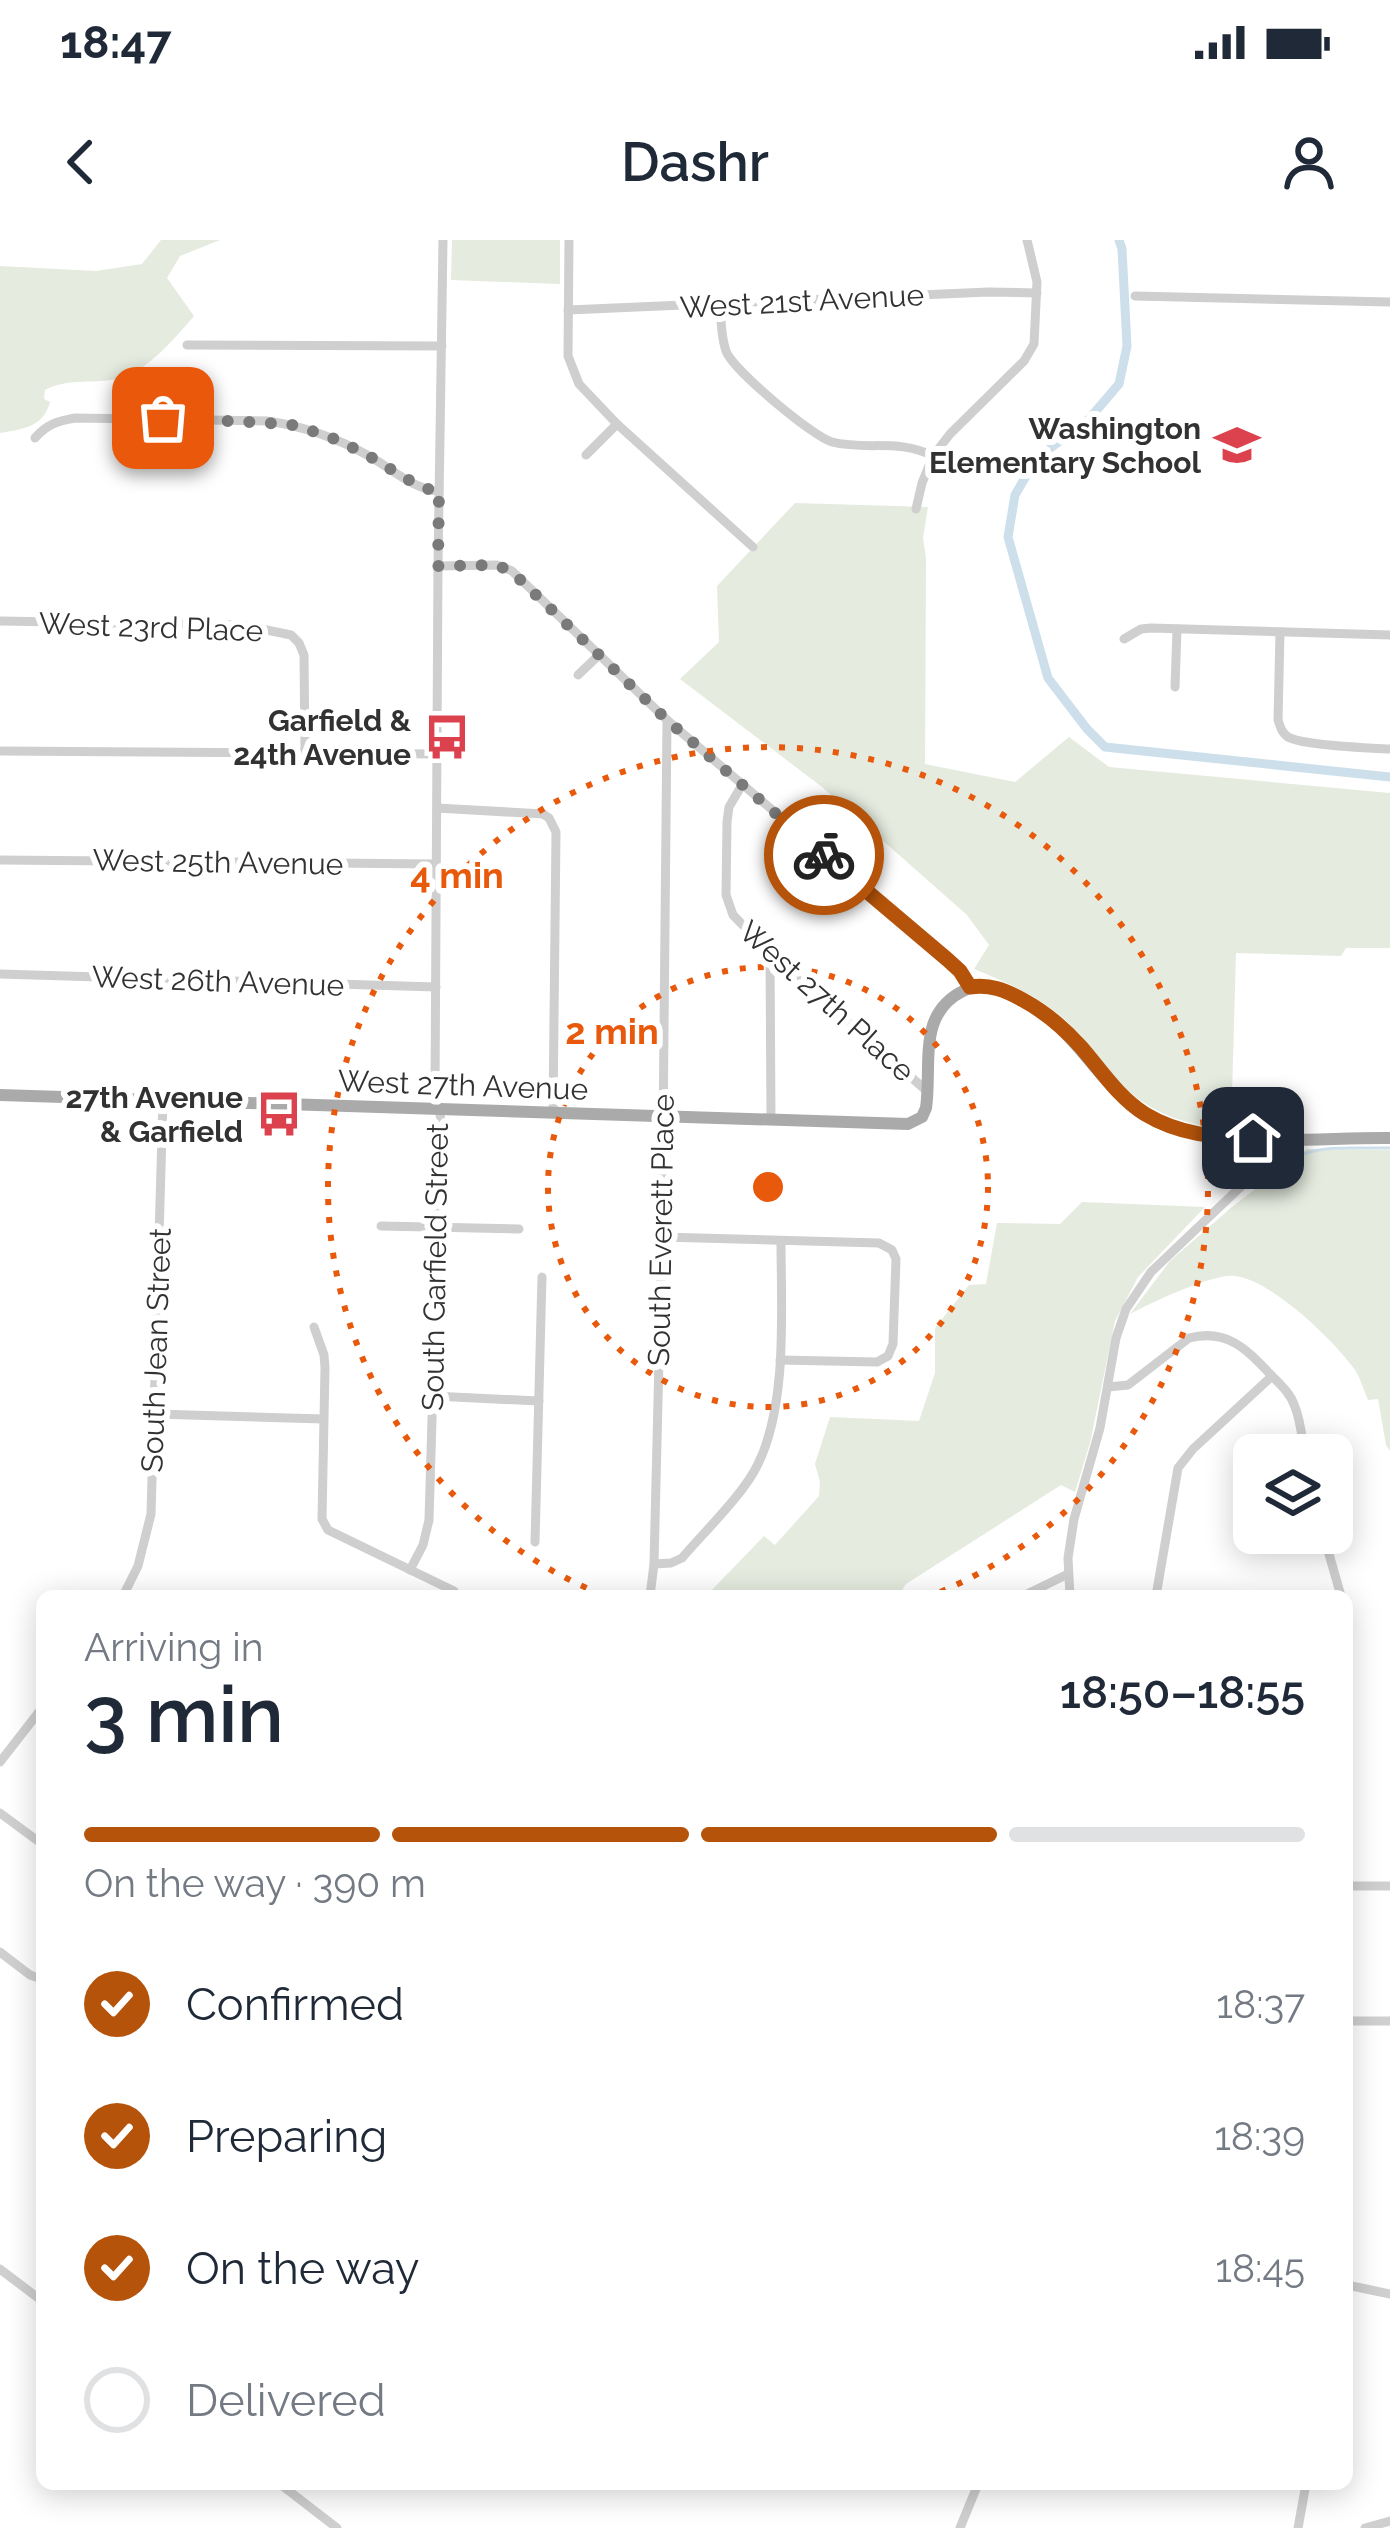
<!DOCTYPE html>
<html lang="en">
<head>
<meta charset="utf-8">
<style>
	body { margin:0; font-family:Raleway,sans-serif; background:#f2f2f3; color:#1f2937; height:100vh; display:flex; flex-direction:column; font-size:45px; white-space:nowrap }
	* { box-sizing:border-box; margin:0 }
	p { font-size:39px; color:#747a83 }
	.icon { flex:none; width:66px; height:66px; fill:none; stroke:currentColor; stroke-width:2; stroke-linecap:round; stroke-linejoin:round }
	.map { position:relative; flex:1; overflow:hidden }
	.sheet { position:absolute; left:36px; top:1350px; width:1317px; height:900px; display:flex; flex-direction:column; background:#fff; border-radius:18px; box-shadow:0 6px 30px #0003 }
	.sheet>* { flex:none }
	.controls { position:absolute; left:1233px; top:1194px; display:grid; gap:24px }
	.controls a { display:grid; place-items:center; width:120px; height:120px; border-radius:18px; background:#fff; box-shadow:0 6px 30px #0003; font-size:60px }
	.pin { position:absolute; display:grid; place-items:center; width:102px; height:102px; color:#fff; margin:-51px; border-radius:24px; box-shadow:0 6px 18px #0006 }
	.courier { position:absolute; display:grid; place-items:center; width:120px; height:120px; margin:-60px; border:9px solid #b45309; border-radius:50%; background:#fff; color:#222; box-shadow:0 3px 15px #0007 }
	.overview em { font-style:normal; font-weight:600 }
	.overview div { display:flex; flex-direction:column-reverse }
	.overview { display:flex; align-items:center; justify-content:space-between; height:204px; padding:0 48px }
	h1 { font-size:78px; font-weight:600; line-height:90px }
	.bar { display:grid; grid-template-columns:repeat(4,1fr); gap:18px 12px; align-content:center; height:144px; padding:0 48px }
	.bar i { height:15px; border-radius:9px; background:#e0e1e3 }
	.bar .current { background:#b45309 }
	.bar p { grid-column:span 4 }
	ol { padding:0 48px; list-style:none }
	li { display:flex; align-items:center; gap:36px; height:132px }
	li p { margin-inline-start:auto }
	li .icon { padding:12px; border-radius:50%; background:#b45309; color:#fff; stroke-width:4 }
	li:last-child { color:#747a83 }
	li i { width:66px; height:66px; border:6px solid #e0e1e3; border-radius:50% }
	.status { display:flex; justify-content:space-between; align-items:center; height:84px; padding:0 60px; background:#fff; direction:ltr }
	.status svg { height:33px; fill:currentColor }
	header { display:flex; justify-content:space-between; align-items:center; height:156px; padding:0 48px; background:#fff; font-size:54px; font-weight:600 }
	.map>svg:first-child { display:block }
</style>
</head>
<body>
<div class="status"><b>18:47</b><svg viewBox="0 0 49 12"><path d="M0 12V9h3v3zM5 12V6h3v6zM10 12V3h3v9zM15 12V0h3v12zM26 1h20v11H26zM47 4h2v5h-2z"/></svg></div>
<header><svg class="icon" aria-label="back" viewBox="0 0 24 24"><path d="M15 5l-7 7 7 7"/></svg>Dashr<svg class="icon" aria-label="person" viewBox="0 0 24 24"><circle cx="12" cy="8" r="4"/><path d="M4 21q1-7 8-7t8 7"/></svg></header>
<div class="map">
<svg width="1390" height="2288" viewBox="0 0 1390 2288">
	<rect width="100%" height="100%" fill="#fff"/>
	<g fill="#e5ebdf">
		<path d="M 161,0 L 220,0 L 180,16 L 167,38 L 194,76 C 178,95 146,132 121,138 C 95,145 69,137 45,150 L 44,159 L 50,162 C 43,187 24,189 0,193 L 0,26 L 96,31 L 142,24 Z"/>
		<path d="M 452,0 L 560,0 L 560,44 L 451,40 Z"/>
		<path d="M 795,263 L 928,267 L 923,298 L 926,318 L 925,524 L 1015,542 L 1069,497 L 1109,527 L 1390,553 L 1390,708 L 1346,708 L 1341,716 L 1236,713 L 1231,890 C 1189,886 1150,874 1120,843 C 1101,822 1086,798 1064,779 C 1038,756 1006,742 974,729 L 989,705 L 967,675 L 822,547 L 680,439 L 719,402 L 717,346 Z"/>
		<path d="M 1307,909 L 1390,910 L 1390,1211 L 1386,1205 L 1378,1159 L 1368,1160 C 1363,1149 1360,1135 1352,1126 C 1331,1098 1271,1040 1235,1036 C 1213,1033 1151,1063 1130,1074 L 1170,1021 L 1232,967 Z"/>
		<path d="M 1082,962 L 1205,967 L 1138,1037 L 1115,1081 L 1090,1203 L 1075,1252 L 1061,1245 L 906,1344 L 898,1356 L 706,1356 L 764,1296 L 775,1305 L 819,1256 L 820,1242 L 815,1224 L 830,1177 L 919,1181 L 935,1133 L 935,1088 L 969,1045 L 986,1044 L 997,983 L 1060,984 Z"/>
	</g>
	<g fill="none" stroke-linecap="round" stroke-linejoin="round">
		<path stroke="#cddfea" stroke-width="3" d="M 1258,941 C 1310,901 1328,909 1390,908"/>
		<path stroke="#cddfea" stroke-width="9" d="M 1119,0 L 1122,9 L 1127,106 L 1119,144 L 1089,179 L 1036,219 L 1015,255 L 1008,297 L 1048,438 L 1087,489 L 1105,507 L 1390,537"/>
		<g stroke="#cfcfcf" stroke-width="9">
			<path d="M 569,0 L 568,116 L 579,144 L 617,184 L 753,307"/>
			<path d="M 1135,56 L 1390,62"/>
			<path d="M 720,65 C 721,80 721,97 726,111 C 732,129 813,197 832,202 C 867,211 898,198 933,216"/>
			<path d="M 568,70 L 989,52 L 1037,53"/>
			<path d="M 187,105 L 442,106"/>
			<path d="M 35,198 C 47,184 58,181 75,178 L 267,181 C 303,186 337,198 369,216 C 391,228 414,250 439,251"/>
			<path d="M 586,215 L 617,184"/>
			<path d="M 916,269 L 922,243 L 933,216 L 950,194 L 1024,121 L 1034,104 L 1037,42 L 1027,0"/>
			<path d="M 438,326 L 497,325 L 512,331 L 667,480 L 948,720 L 960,731 L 970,747"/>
			<path d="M 0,381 L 242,385 L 291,395 L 299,403 L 304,415 L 305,513"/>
			<path d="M 1280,392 L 1278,480 C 1281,488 1281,492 1288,497 C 1304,506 1370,508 1390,509"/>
			<path d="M 1124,399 L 1141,389 L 1151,388 L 1390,395"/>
			<path d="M 578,435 L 600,414"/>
			<path d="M 1175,447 L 1177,389"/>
			<path d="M 0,511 L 437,514"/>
			<path d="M 742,545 L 729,567 L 727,582 L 726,655 L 733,675 L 770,713 L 928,852"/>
			<path d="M 437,568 L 543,574 L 549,578 L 556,592 L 553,872"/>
			<path d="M 0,620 L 436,624"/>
			<path d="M 770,713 L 771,880"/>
			<path d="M 0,734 L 436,747"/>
			<path d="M 381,986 L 519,989"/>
			<path d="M 662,997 L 879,1003 L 892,1010 L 896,1019 L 893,1104 L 888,1116 L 877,1122 L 780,1120"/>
			<path d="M 314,1087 L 324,1115 L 325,1128 L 322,1279 L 328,1290 L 454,1351"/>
			<path d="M 1108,1147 L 1128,1145 L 1189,1098 C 1228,1088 1247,1110 1272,1136 C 1281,1145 1291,1154 1295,1167 C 1301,1182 1302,1199 1305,1215"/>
			<path d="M 433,1156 L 539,1161"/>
			<path d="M 155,1174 L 323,1179"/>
			<path d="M 1323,1293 L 1341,1356"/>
			<path d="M 535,1302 L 542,1037"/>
			<path d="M 654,1324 L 671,1323 L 682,1318 C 704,1292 744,1254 758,1224 C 788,1163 781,1068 781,1001"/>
			<path d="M 410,1330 L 423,1305 L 429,1280 L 441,879 L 435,852 L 438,326 L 443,0"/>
			<path d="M 123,1356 L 138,1326 L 151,1274 L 163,859"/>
			<path d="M 650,1356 L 654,1324 L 662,997 L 667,480"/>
			<path d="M 1023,1356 L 1068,1334"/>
			<path d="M 1070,1356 L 1068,1318 L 1074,1279 L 1100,1188 L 1116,1098 L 1126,1069 L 1151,1032 L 1292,898"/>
			<path d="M 1156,1356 L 1178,1228 L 1193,1209 L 1272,1136"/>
			<path d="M 1347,1376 L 1347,1385"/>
			<path d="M 0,1522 L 42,1468"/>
			<path d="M 0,1573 L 42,1604"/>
			<path d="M 1347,1646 L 1390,1646"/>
			<path d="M 0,1712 L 30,1735 L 42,1739"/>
			<path d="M 1347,1781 L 1390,1781"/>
			<path d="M 0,2029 L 42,2061"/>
			<path d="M 1347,2045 L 1390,2054"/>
			<path d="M 280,2244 L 337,2288"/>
			<path d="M 960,2288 L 978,2244"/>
			<path d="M 1298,2288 L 1306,2244"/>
			<path d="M 1365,2288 L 1390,2281"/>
		</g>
		<path stroke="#aaa" stroke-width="12" d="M 0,855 L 908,884 L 922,877 L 926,868 C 930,841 925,811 933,785 C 938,770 949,758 963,751 C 980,741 999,747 1015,756 C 1070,785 1082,818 1122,856 C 1133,867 1147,876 1161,882 C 1225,910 1320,897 1390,898"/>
	</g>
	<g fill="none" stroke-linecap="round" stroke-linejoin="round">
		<path stroke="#7a7a7a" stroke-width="12" stroke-dasharray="0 21.6" d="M 163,178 L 289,184 L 328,196 L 364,213 L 422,248 L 439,251 L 438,326 L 497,325 L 512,332 L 667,480 L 824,615"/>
		<path stroke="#b45309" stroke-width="15" d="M 824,615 L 948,720 L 960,731 L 970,747 C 990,744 1005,750 1023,760 C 1045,772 1064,788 1081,807 C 1101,830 1118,857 1145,874 C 1178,894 1216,898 1253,898"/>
	</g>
	<g fill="none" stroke="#e8590c" stroke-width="6" stroke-dasharray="6 12">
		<circle cx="768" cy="947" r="220"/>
		<path d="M603 1355A440 440 0 1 1 933 1355"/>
	</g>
	<defs>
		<g id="school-bare" transform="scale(3.6)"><path d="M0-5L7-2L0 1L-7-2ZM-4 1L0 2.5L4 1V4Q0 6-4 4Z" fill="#db424d" stroke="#fff" stroke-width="2.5" paint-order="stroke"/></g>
		<g id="bus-bare" transform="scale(3.6)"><path d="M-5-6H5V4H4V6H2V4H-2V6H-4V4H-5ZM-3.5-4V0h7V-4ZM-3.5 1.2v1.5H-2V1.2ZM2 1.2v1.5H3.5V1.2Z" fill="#db424d" stroke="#fff" stroke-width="2.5" paint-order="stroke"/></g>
	</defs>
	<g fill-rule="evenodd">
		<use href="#school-bare" x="1237" y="205"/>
		<use href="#bus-bare" x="447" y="497"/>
		<use href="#bus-bare" x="279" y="874"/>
	</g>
	<g text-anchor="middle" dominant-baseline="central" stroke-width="12" stroke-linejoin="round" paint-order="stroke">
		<g font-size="30" fill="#323232" stroke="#fff">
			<text transform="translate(802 61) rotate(-3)">West 21st Avenue</text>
			<text transform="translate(151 387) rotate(2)">West 23rd Place</text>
			<text transform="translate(218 622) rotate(1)">West 25th Avenue</text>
			<text transform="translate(218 741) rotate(2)">West 26th Avenue</text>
			<text transform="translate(827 761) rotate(42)">West 27th Place</text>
			<text transform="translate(463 845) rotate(2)">West 27th Avenue</text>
			<text transform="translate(661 990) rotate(-89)">South Everett Place</text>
			<text transform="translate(435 1027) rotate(-89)">South Garfield Street</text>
			<text transform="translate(156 1110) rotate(-88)">South Jean Street</text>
		</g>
		<g font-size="30" font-weight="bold" fill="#323232" stroke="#fff" text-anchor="end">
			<text x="1201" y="188">Washington<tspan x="1201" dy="34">Elementary School</tspan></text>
			<text x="411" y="480">Garfield &amp;<tspan x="411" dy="34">24th Avenue</tspan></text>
			<text x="243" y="857">27th Avenue<tspan x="243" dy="34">&amp; Garfield</tspan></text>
		</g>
	</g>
	<circle cx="768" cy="947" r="18" fill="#e8590c" stroke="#fff" stroke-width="6"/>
	<g font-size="36" text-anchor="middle" font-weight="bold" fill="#e8590c" stroke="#fff" stroke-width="12" stroke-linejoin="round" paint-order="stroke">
		<text x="457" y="648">4 min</text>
		<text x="612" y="804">2 min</text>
	</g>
</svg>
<div class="controls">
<a><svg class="icon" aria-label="layers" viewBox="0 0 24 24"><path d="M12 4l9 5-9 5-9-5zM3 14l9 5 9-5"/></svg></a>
</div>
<div class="pin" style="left:163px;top:178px;background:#ea580c"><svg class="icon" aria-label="bag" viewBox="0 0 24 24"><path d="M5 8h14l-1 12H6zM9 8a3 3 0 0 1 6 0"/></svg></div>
<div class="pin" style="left:1253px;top:898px;background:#1f2937"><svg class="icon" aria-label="home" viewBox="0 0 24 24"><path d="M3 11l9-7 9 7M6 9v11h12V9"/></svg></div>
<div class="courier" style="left:824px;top:615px"><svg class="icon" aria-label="bike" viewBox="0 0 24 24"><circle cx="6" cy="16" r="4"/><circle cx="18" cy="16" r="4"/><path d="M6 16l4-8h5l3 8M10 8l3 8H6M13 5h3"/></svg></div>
<section class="sheet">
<div class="overview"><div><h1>3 min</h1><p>Arriving in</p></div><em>18:50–18:55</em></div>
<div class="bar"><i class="current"></i><i class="current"></i><i class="current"></i><i></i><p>On the way · 390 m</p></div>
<ol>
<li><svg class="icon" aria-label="check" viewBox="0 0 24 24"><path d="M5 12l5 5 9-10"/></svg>Confirmed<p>18:37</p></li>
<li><svg class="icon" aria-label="check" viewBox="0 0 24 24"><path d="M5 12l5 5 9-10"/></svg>Preparing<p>18:39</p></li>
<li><svg class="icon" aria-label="check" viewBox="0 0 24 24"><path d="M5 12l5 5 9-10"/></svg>On the way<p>18:45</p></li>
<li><i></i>Delivered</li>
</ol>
</section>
</div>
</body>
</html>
